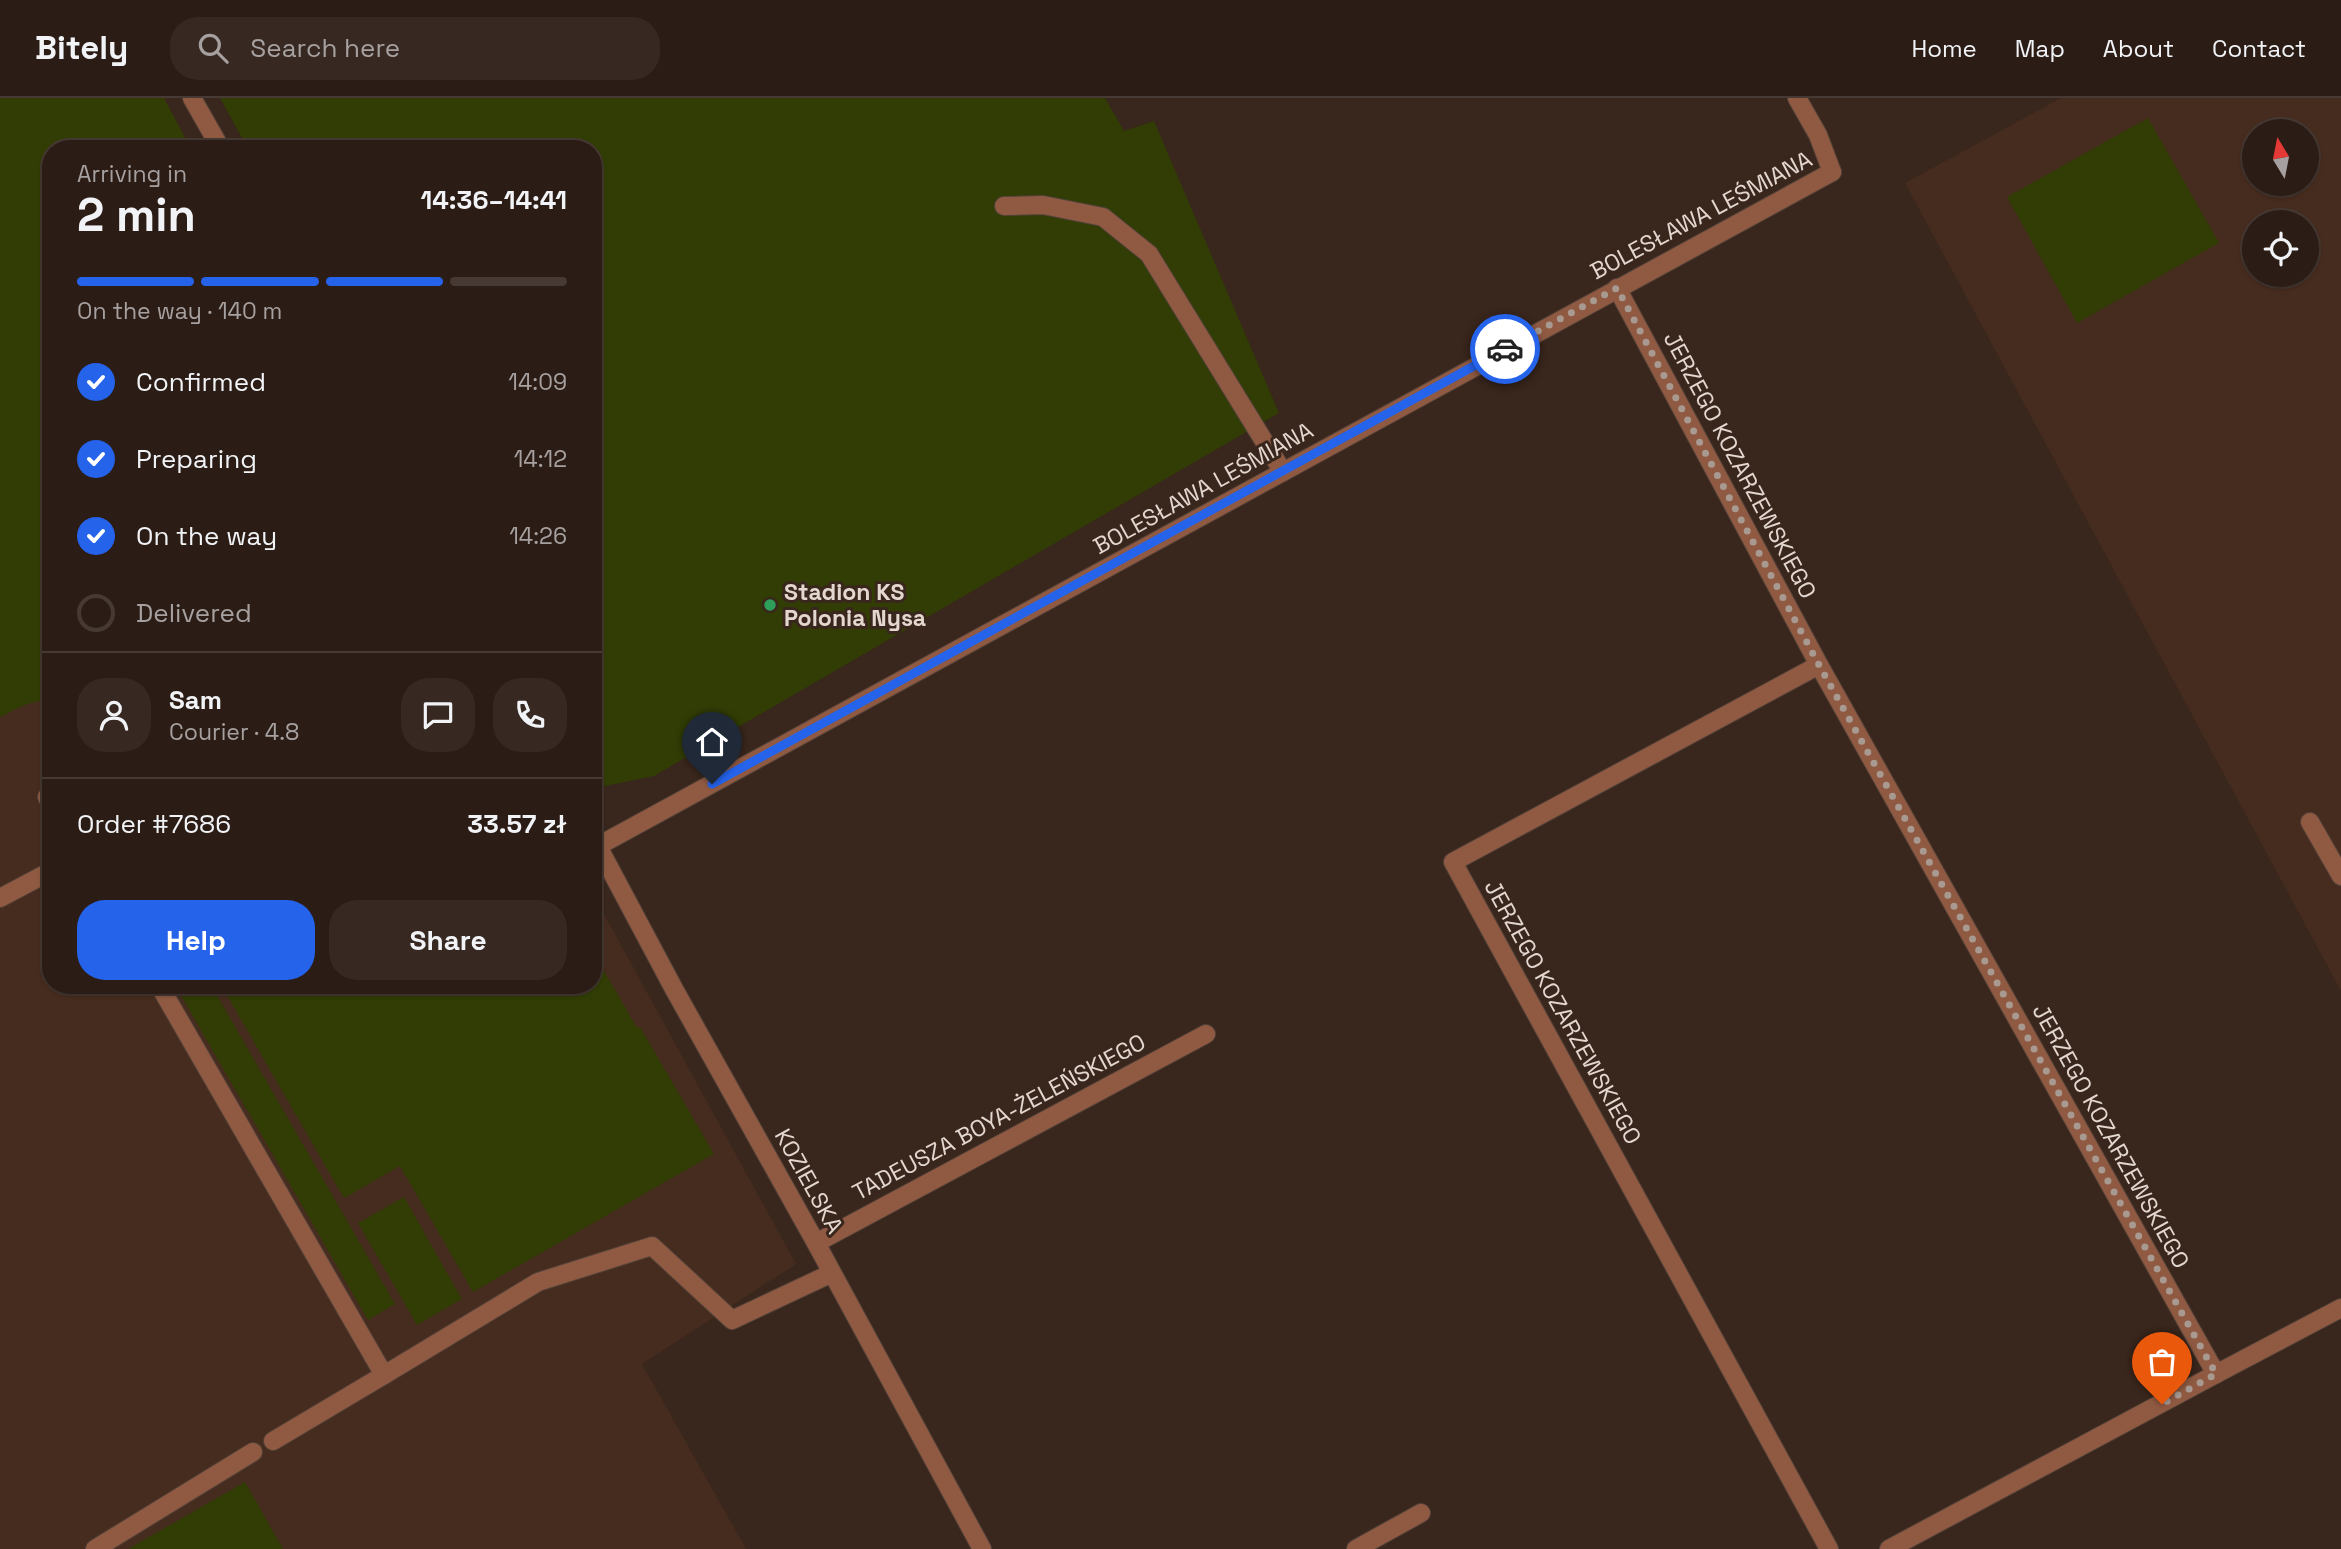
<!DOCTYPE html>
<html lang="en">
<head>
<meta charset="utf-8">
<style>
	body { margin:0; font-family:"Space Grotesk",sans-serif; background:#372922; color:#f1f3f6; height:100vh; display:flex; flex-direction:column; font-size:26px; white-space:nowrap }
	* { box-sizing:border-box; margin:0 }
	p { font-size:23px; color:#a6a1a0 }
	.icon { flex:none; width:38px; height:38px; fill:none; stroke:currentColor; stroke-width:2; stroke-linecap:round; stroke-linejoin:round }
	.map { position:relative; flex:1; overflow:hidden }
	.drawer { position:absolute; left:42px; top:42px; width:560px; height:854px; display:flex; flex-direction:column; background:#2b1c15; border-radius:28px; box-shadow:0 2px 5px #0004,0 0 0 2px #473a34 }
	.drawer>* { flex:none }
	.needle { width:46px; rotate:350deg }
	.controls { position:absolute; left:2242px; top:21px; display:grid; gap:14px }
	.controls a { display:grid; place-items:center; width:77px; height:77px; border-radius:50%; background:#2b1c15; box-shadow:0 2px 5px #0004,0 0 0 2px #473a34; font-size:35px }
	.pin { position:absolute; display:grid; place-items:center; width:60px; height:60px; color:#fff; margin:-72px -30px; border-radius:50% 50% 50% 0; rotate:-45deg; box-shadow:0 0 7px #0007 }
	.pin .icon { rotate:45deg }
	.courier { position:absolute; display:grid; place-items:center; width:70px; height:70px; margin:-35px; border:5px solid #2563eb; border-radius:50%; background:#fff; color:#222; box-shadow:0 2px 9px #0007 }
	.headline em { font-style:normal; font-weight:700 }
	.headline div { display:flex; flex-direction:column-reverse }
	.headline { display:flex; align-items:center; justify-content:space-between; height:119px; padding:0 35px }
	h1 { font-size:46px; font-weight:700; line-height:52px }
	.bar { display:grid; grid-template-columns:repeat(4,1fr); gap:10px 7px; align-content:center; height:84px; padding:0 35px }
	.bar i { height:9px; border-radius:5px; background:#473a34 }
	.bar .current { background:#2563eb }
	.bar p { grid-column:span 4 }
	.line { display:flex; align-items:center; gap:18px; padding:0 35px; border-top:2px solid #473a34 }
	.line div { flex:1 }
	.round { display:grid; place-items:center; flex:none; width:74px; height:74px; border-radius:28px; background:#372922 }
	ol { padding:0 35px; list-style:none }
	li { display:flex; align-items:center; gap:21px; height:77px }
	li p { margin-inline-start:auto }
	li .icon { padding:7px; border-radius:50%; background:#2563eb; color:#fff; stroke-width:4 }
	li:last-child { color:#a6a1a0 }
	li i { width:38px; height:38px; border:4px solid #473a34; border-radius:50% }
	.button { display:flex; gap:14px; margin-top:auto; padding:14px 35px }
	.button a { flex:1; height:80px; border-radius:28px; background:#2563eb; color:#fff; font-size:28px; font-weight:700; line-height:80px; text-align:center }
	.button a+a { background:#372922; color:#f1f3f6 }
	header { display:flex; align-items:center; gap:42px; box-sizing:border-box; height:98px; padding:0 35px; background:#2b1c15; border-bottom:2px solid #473a34 }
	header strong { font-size:33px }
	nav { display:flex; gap:38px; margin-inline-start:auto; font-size:24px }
	.search { width:490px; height:63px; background:#372922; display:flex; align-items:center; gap:18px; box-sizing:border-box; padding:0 24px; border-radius:28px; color:#a6a1a0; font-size:26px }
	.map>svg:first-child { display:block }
</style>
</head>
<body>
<header>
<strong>Bitely</strong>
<div class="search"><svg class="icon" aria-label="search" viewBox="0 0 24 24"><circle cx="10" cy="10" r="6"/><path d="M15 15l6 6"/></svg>Search here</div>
<nav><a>Home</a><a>Map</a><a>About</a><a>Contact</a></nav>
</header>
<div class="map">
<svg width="2341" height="1451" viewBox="0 0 2341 1451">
	<rect width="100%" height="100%" fill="#39261c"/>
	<g fill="#462c1e" fill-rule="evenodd">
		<path d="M 0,0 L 164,0 L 191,51 L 51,51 L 51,887 L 593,887 L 593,796 L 796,1166 L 642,1266 L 746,1451 L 0,1451 Z"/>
		<path d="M 2061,0 L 2341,0 L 2341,893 L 1905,85 ZM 2254,33 L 2306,33 L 2306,86 L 2254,86 ZM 2254,124 L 2306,124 L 2306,177 L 2254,177 Z"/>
	</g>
	<g fill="#313d05">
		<path d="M 0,0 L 164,0 L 191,51 L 51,51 L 51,600 L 24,607 L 0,619 Z"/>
		<path d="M 220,0 L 1105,0 L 1124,33 L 1154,23 L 1279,315 L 654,678 L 600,689 L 593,678 L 593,51 L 248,51 Z"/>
		<path d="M 2148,20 L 2219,145 L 2077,225 L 2007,99 Z"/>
		<path d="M 593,854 L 637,930 L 640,929 L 714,1056 L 473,1194 L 400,1068 L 344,1100 L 221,887 L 593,887 Z"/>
		<path d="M 175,887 L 211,887 L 395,1206 L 368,1222 Z"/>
		<path d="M 404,1099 L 462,1201 L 417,1227 L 358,1125 Z"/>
		<path d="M 245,1384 L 283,1451 L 128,1451 Z"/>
	</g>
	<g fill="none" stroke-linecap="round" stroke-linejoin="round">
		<g stroke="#544239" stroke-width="20">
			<g id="lane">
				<path d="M 1797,0 L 1818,37 L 1832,74"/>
				<path d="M 1004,108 L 1043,107 L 1103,119 L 1149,156 L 1283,374"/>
				<path d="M 47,699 L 51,706"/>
				<path d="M 2310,724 L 2341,778"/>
				<path d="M 0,800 L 51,773"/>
				<path d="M 159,887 L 384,1277 L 273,1343"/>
				<path d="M 384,1277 L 538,1184 L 652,1148 L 732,1222 L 832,1175"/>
				<path d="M 95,1451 L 253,1354"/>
			</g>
		</g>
		<g stroke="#544239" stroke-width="20">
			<g id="street">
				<path d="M 192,0 L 221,51"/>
				<path d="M 1617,190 L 1819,567 L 1453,764 L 1829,1451"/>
				<path d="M 1819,567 L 2216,1276 L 2341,1210"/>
				<path d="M 593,739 L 674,891 L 816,1145 L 982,1451"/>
				<path d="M 598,748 L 1832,74"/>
				<path d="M 816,1145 L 1206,936"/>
				<path d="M 1356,1451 L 1421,1415"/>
				<path d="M 1889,1451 L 2216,1276"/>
			</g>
		</g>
		<use href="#lane" stroke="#905a42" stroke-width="18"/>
		<use href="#street" stroke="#905a42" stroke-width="18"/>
	</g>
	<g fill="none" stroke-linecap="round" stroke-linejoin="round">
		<path stroke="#a89991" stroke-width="7" stroke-dasharray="0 12.6" d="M 1505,251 L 1617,190 L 1819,567 L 2216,1276 L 2162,1306"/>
		<path stroke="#2563eb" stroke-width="9" d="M 712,686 L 1505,251"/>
	</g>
	<circle fill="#2e9e5b" stroke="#39261c" stroke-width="2.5" cx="770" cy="507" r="7"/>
	<g text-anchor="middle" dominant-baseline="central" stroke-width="6" stroke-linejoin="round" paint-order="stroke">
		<g font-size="23" fill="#e4d7d0" stroke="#39261c">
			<text transform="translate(1701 117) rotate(-28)">BOLESŁAWA LEŚMIANA</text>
			<text transform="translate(1740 367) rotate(62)">JERZEGO KOZARZEWSKIEGO</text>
			<text transform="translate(1203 390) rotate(-29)">BOLESŁAWA LEŚMIANA</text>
			<text transform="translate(1563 914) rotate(61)">JERZEGO KOZARZEWSKIEGO</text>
			<text transform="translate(999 1019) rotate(-28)">TADEUSZA BOYA-ŻELEŃSKIEGO</text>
			<text transform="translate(2111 1038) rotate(61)">JERZEGO KOZARZEWSKIEGO</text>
			<text transform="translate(809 1083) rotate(61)">KOZIELSKA</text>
		</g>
		<g font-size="23" font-weight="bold" fill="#e4d7d0" stroke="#39261c" text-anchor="start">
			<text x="784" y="494">Stadion KS<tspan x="784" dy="26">Polonia Nysa</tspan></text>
		</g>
	</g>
</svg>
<div class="controls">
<a><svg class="needle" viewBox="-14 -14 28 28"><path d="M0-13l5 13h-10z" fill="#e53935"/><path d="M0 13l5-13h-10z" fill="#a6a1a0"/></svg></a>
<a><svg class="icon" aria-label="locate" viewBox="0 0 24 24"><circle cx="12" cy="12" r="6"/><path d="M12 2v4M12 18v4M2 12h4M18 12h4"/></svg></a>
</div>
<div class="pin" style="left:2162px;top:1306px;background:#ea580c"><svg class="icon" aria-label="bag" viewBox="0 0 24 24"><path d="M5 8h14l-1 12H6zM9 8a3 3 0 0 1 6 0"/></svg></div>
<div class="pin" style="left:712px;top:686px;background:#1f2937"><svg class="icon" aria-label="home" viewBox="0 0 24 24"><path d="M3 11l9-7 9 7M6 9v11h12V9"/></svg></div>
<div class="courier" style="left:1505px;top:251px"><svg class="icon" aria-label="car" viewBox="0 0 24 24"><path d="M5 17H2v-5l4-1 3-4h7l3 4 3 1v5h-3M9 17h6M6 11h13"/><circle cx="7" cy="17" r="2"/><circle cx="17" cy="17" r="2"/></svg></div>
<section class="drawer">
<div class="headline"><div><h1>2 min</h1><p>Arriving in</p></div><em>14:36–14:41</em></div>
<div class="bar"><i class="current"></i><i class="current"></i><i class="current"></i><i></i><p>On the way · 140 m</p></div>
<ol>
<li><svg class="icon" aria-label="check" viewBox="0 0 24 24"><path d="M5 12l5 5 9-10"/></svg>Confirmed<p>14:09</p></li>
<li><svg class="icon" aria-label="check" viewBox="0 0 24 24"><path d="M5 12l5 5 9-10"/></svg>Preparing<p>14:12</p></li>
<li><svg class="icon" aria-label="check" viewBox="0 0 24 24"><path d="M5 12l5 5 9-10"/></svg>On the way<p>14:26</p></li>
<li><i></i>Delivered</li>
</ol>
<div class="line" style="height:126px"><a class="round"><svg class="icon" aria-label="person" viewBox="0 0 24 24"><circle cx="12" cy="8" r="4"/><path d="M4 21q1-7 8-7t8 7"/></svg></a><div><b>Sam</b><p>Courier · 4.8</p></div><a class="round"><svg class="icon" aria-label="chat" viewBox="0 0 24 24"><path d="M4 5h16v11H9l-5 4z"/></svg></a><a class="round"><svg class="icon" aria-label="phone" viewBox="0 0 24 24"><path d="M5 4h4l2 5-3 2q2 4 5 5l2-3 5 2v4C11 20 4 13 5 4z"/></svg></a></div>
<div class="line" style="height:91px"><div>Order #7686</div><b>33.57 zł</b></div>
<div class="button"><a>Help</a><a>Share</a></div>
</section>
</div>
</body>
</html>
